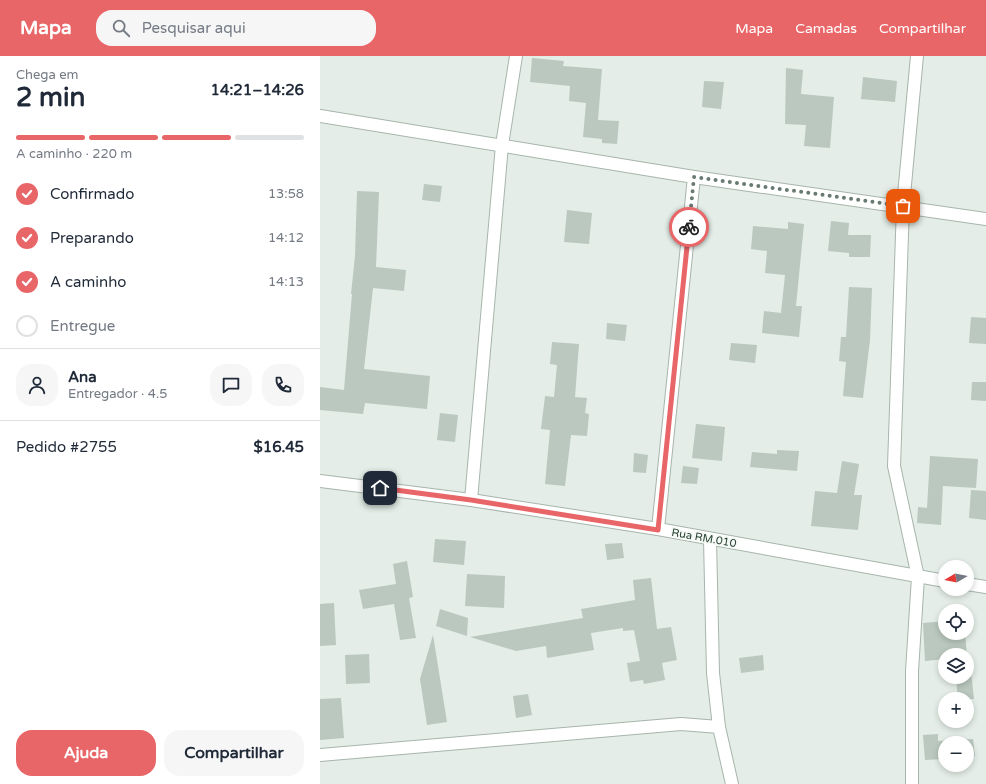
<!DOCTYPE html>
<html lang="pt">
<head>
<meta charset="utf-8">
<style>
	body { margin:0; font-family:"Varela Round",sans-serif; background:#f6f6f7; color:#1f2937; height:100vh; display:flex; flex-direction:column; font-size:15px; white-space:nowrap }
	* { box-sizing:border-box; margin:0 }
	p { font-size:13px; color:#747a83 }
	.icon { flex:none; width:22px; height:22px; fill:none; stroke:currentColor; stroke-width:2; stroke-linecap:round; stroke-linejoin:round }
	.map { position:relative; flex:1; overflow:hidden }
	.drawer { display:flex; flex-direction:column; background:#fff; width:320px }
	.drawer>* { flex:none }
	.needle { width:26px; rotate:260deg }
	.controls { position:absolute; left:618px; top:504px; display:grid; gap:8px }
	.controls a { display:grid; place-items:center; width:36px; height:36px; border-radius:50%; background:#fff; box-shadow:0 2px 6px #0003; font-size:20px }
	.pin { position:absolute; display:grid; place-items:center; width:34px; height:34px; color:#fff; margin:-17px; border-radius:8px; box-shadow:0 2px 6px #0006 }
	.courier { position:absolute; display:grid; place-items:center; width:40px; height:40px; margin:-20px; border:3px solid #e96668; border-radius:50%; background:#fff; color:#222; box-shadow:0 1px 5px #0007 }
	.overview em { font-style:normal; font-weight:800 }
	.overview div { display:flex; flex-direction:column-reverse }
	.overview { display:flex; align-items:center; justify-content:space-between; height:68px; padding:0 16px }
	h1 { font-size:26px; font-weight:800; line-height:30px }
	.bar { display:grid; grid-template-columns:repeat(4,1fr); gap:6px 4px; align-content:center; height:48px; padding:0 16px }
	.bar i { height:5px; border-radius:3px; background:#e0e1e3 }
	.bar .on { background:#e96668 }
	.bar p { grid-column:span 4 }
	.line { display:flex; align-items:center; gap:10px; padding:0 16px; border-top:1px solid #e0e1e3 }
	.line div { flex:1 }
	.round { display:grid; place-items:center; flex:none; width:42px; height:42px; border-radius:16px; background:#f6f6f7 }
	ol { padding:0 16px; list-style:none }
	li { display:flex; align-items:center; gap:12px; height:44px }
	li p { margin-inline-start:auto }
	li .icon { padding:4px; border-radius:50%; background:#e96668; color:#fff; stroke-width:4 }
	li:last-child { color:#747a83 }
	li i { width:22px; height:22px; border:2px solid #e0e1e3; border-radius:50% }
	.button { display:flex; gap:8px; margin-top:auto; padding:8px 16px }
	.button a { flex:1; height:46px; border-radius:16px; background:#e96668; color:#fff; font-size:16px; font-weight:800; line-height:46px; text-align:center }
	.button a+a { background:#f6f6f7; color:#1f2937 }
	header { display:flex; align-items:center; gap:24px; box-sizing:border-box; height:56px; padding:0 20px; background:#e96668; color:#fff }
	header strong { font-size:19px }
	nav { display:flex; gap:22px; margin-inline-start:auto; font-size:14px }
	.search { width:280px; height:36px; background:#f6f6f7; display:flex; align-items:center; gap:10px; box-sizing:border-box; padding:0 14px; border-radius:16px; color:#747a83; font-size:15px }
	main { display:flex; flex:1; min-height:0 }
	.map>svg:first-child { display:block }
</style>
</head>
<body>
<header>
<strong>Mapa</strong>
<div class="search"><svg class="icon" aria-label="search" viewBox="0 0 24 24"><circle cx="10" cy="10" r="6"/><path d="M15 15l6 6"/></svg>Pesquisar aqui</div>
<nav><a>Mapa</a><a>Camadas</a><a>Compartilhar</a></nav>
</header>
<main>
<section class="drawer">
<div class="overview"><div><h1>2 min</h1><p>Chega em</p></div><em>14:21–14:26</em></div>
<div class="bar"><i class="on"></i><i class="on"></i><i class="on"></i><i></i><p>A caminho · 220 m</p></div>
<ol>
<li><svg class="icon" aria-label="check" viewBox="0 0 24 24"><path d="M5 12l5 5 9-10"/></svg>Confirmado<p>13:58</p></li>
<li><svg class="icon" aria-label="check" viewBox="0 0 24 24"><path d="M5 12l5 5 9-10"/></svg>Preparando<p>14:12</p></li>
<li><svg class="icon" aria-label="check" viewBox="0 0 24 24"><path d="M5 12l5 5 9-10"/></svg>A caminho<p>14:13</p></li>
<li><i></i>Entregue</li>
</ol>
<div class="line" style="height:72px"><a class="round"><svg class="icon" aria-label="person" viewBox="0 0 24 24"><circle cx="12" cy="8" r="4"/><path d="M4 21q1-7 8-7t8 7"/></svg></a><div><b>Ana</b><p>Entregador · 4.5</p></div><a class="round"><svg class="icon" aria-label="chat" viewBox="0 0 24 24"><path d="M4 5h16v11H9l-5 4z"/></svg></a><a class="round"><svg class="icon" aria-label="phone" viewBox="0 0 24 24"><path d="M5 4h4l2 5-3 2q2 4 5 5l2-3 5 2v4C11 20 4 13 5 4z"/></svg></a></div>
<div class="line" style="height:52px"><div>Pedido #2755</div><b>$16.45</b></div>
<div class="button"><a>Ajuda</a><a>Compartilhar</a></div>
</section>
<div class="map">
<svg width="666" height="728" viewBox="0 0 666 728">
	<rect width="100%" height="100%" fill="#e4ede7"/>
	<g fill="#bac8bf">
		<path d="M 212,2 L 244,5 L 243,10 L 282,13 L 278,64 L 299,65 L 297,88 L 282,87 L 282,83 L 263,81 L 266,47 L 249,45 L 250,30 L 210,26 Z"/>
		<path d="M 466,12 L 483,14 L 481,38 L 514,41 L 510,92 L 484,90 L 486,69 L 465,68 Z"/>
		<path d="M 543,21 L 577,25 L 575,46 L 541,43 Z"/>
		<path d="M 384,25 L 404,26 L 401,53 L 382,51 Z"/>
		<path d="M 104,128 L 122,130 L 120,146 L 102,144 Z"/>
		<path d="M 37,135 L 59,136 L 56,211 L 86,214 L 84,235 L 53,232 L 44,313 L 110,320 L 107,353 L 45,347 L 43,358 L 0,354 L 0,331 L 24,334 L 32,238 L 31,238 L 35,200 Z"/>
		<path d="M 247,154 L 272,157 L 269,188 L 244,186 Z"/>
		<path d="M 511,165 L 529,167 L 528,179 L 551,179 L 550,201 L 529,201 L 529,197 L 508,195 Z"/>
		<path d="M 468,166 L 484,168 L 476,250 L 482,250 L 479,281 L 442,277 L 444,255 L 461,257 L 465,219 L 445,217 L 447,195 L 431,193 L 433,170 L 468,173 Z"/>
		<path d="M 529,231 L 552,232 L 550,284 L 543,342 L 523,340 L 526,306 L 519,305 L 521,281 L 526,281 Z"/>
		<path d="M 651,261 L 666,262 L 666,288 L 649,287 Z"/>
		<path d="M 287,267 L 307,269 L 305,285 L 286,283 Z"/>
		<path d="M 232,286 L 259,288 L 255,341 L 267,342 L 265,357 L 269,358 L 267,380 L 251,379 L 245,430 L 225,428 L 230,374 L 221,373 L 225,340 L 234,341 L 237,309 L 230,308 Z"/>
		<path d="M 411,287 L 437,289 L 435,307 L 409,304 Z"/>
		<path d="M 652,326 L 666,326 L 666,345 L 651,344 Z"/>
		<path d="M 120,357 L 138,359 L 135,386 L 117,384 Z"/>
		<path d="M 376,368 L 405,371 L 402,405 L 372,402 Z"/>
		<path d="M 457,394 L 479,395 L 477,415 L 430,411 L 432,396 L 457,398 Z"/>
		<path d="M 314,397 L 328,399 L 326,417 L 313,416 Z"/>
		<path d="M 610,400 L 658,403 L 656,432 L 623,430 L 621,469 L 597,467 L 598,451 L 607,452 Z"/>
		<path d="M 522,405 L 539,408 L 534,439 L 542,439 L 538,474 L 491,470 L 495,435 L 517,437 Z"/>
		<path d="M 363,410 L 379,412 L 377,428 L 361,427 Z"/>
		<path d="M 651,434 L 666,435 L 666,464 L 649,462 Z"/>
		<path d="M 115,483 L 146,485 L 144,509 L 113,506 Z"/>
		<path d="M 302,487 L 304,502 L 287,504 L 285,488 Z"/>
		<path d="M 87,505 L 93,541 L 89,542 L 96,582 L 80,584 L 74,548 L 43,553 L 39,534 L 76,528 L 73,508 Z"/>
		<path d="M 147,518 L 185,520 L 184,552 L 145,550 Z"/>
		<path d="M 331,522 L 337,573 L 351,571 L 357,604 L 342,607 L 345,624 L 324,628 L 323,624 L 310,626 L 307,607 L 320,605 L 314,574 L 303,575 L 303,572 L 271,577 L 274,594 L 227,602 L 226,590 L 196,595 L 150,581 L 263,562 L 261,553 L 315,544 L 313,524 Z"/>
		<path d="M 14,547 L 16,589 L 0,590 L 0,548 Z"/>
		<path d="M 120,553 L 148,562 L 147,580 L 116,570 Z"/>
		<path d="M 625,565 L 625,577 L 645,577 L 647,599 L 625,599 L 625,603 L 605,605 L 603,567 Z"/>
		<path d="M 113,579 L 127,666 L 107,669 L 100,623 Z"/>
		<path d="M 49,598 L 50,627 L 26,628 L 25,599 Z"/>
		<path d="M 443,599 L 444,614 L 421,617 L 419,602 Z"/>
		<path d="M 647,606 L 650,606 L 654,643 L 638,643 L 636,621 L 647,621 Z"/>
		<path d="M 208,638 L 212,659 L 196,662 L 193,640 Z"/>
		<path d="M 21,642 L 24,682 L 0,684 L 0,643 Z"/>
		<path d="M 618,678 L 618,685 L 653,683 L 655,700 L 647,701 L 647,687 L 625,687 L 625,703 L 605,704 L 603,679 Z"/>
	</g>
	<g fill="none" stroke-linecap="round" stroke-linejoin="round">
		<g stroke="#a7b5ac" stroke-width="14">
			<g id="street">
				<path d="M 0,60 L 374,121 L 666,163"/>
				<path d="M 0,425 L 151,444 L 338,473 L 625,525"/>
				<path d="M 151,444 L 182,89 L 196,0"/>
				<path d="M 338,473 L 374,121"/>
				<path d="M 390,483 L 393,617 L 399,671 L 412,728"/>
				<path d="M 647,528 L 666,531"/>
				<path d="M 0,699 L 361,668 L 399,671"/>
				<path d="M 592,728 L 592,615 L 598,521 L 574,410 L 583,150 L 597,0"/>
			</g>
		</g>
		<use href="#street" stroke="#fff" stroke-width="12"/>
	</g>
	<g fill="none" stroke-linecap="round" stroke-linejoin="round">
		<path stroke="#687b70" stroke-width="4" stroke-dasharray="0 7.2" d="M 369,171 L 374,121 L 583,150"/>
		<path stroke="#e96668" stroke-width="5" d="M 60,432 L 151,444 L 338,474 L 369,171"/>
	</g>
	<g text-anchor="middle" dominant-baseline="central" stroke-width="3.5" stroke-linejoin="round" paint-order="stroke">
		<g font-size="11" fill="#253e30" stroke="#f5f9f6">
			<text transform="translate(384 482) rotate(10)">Rua RM.010</text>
		</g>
	</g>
</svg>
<div class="controls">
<a><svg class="needle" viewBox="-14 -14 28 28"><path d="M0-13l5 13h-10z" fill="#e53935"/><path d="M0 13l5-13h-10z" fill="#747a83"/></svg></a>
<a><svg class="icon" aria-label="locate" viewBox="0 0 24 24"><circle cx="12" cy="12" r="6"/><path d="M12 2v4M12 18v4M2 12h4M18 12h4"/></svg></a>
<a><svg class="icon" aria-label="layers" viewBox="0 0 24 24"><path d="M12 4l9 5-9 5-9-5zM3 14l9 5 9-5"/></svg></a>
<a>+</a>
<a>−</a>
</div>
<div class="pin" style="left:583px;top:150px;background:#ea580c"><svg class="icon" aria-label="bag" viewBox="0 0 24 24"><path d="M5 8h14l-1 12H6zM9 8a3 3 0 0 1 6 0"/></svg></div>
<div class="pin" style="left:60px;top:432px;background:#1f2937"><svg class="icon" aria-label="home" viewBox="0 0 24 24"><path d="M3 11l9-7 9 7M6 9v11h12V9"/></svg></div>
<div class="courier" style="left:369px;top:171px"><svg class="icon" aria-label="bike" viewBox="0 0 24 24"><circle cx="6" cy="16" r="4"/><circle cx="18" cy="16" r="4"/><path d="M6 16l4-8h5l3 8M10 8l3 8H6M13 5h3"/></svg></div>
</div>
</main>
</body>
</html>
